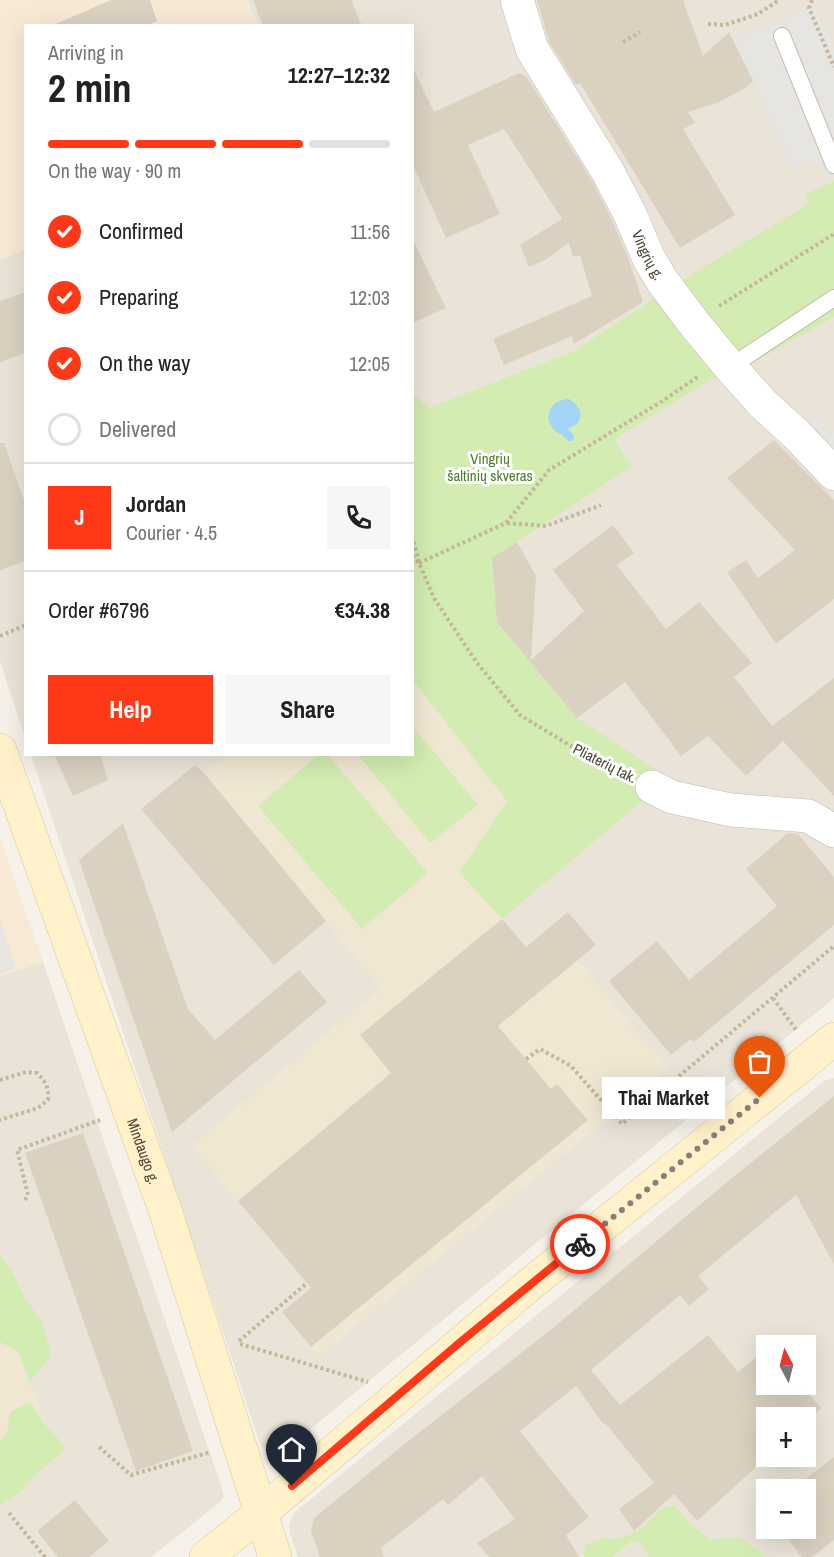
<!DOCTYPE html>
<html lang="en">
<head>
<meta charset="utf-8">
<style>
	body { margin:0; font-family:"Archivo Narrow",sans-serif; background:#f6f6f6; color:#222; height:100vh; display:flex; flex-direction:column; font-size:22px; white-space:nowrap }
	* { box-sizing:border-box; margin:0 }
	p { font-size:20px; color:#767676 }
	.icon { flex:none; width:33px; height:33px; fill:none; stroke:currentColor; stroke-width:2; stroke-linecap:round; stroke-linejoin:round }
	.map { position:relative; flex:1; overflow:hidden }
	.details { position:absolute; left:24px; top:24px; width:390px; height:732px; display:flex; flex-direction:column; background:#fff; border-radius:0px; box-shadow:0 6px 24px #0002 }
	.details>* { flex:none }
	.needle { width:39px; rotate:353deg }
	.tools { position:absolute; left:756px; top:1335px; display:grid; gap:12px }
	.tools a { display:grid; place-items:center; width:60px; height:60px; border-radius:0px; background:#fff; box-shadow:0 6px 24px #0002; font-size:30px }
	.pin { position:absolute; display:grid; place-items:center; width:51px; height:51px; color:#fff; margin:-62px -26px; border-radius:50% 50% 50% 0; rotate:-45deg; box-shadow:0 0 6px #0007 }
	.pin .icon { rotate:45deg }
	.courier { position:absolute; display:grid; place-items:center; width:60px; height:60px; margin:-30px; border:4px solid #ff3918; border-radius:50%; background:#fff; color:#222; box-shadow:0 2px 8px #0007 }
	.bubble { position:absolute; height:42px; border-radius:0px; background:#fff; box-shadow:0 6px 24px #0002; font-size:20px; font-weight:700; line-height:42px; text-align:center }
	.overview em { font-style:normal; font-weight:700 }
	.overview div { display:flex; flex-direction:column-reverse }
	.overview { display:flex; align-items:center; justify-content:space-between; height:102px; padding:0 24px }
	h1 { font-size:39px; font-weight:700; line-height:45px }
	.bar { display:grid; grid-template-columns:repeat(4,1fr); gap:9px 6px; align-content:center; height:72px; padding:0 24px }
	.bar i { height:8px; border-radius:4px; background:#e0e0e0 }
	.bar .active { background:#ff3918 }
	.bar p { grid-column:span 4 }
	.line { display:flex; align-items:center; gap:15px; padding:0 24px; border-top:2px solid #e0e0e0 }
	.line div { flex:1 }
	.round { display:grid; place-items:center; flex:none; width:63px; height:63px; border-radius:0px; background:#f6f6f6 }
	ol { padding:0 24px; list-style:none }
	li { display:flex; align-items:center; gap:18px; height:66px }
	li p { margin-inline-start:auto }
	li .icon { padding:6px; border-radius:50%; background:#ff3918; color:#fff; stroke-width:4 }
	li:last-child { color:#767676 }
	li i { width:33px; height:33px; border:3px solid #e0e0e0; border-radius:50% }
	.primary-button { display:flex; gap:12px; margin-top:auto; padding:12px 24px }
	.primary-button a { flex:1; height:69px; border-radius:0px; background:#ff3918; color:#fff; font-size:24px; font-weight:700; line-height:69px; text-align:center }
	.primary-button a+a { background:#f6f6f6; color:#222 }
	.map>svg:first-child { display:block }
</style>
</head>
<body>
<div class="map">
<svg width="834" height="1557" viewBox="0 0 834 1557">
	<rect width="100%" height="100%" fill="#f6f2ea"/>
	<g fill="#eae4d8" fill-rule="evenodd">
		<path d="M 247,0 L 834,0 L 834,998 L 284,1451 L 275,1453 L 265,1451 L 260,1444 L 31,755 L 412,754 L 412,26 L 258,25 Z"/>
		<path d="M 25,249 L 25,738 L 0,661 L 0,260 Z"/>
		<path d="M 43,962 L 223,1491 L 224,1497 L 220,1502 L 151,1557 L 0,1557 L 0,976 Z"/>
		<path d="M 834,1078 L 834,1557 L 298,1557 L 290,1534 L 289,1526 L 291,1519 L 295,1512 L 824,1081 ZM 766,1346 L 806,1346 L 806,1384 L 766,1384 ZM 766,1418 L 806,1418 L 806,1456 L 766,1456 ZM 766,1490 L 806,1490 L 806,1528 L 766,1528 Z"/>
	</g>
	<g fill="#f8e9d5">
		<path d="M 0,0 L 247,0 L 258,25 L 26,26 L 25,249 L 0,260 Z"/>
		<path d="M 0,838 L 43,962 L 0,976 Z"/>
	</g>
	<g fill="#f0e7d3">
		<path d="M 413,680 L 507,801 L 502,919 L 526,947 L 568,912 L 596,945 L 578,961 L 668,1068 L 319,1356 L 282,1312 L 310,1288 L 192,1145 L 381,989 L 205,774 L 227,755 L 412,754 Z"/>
		<path d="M 0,1308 L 47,1427 L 0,1457 Z"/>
	</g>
	<g fill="#d2ecb1">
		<path d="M 834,181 L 834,317 L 747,366 L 710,380 L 614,439 L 631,467 L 492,558 L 497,622 L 577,718 L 659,772 L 647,797 L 502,919 L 459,872 L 507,801 L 413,680 L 412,393 L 429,408 L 572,352 L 697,271 L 810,203 L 805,194 Z"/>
		<path d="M 413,727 L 478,805 L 430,843 L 359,756 L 361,754 L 412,754 Z"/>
		<path d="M 318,755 L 328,755 L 428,873 L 362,929 L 258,806 Z"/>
		<path d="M 0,1255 L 12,1271 L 25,1298 L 42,1322 L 51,1356 L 30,1382 L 18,1351 L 0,1342 Z"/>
		<path d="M 30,1402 L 47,1427 L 67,1448 L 36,1474 L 20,1492 L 0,1505 L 0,1442 L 7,1432 L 10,1412 Z"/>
		<path d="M 674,1505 L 692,1525 L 710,1539 L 742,1538 L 765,1557 L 649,1557 L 640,1543 L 631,1541 L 613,1557 L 584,1557 L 585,1545 L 603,1538 L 617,1539 L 639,1531 L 661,1509 Z"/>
	</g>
	<g fill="#e7e5e1">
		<path d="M 816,5 L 834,49 L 834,151 L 794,170 L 732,38 Z"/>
		<path d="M 818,412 L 834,430 L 834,454 L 805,424 Z"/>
		<path d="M 0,920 L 16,968 L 0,974 Z"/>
	</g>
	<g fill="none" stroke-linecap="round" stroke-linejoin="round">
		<path stroke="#a4d4f5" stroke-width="8" d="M 566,417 L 569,417 L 571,415 L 570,413 C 565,410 563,411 560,414 L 561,422 L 567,425 L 575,420 L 577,414 L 573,407 L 568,403 C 558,404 554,408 552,418 C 558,434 563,427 570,437"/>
	</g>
	<g fill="#dbd1c1">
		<path d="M 111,0 L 150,0 L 157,21 L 146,26 L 51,26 Z"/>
		<path d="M 253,0 L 351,0 L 362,26 L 263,26 Z"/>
		<path d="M 537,0 L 683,0 L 703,56 L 729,32 L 753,81 L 744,89 L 717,103 L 688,112 L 695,123 L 683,129 L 735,215 L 680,248 L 580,83 L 576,85 L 549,41 Z"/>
		<path d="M 412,66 L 434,112 L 519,73 L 526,76 L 592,181 L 613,222 L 629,260 L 643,302 L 574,344 L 572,336 L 504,365 L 493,339 L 592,296 L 580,255 L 573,257 L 569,243 L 545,260 L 529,267 L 520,245 L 562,219 L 504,129 L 468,145 L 500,214 L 446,238 L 412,163 Z"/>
		<path d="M 412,238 L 446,308 L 412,323 Z"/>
		<path d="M 26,292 L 26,352 L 0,363 L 0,301 Z"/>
		<path d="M 774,440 L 834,500 L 834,599 L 776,644 L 727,572 L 746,560 L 758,578 L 795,550 L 727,478 Z"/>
		<path d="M 0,443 L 4,443 L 26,506 L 26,560 L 0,571 Z"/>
		<path d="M 613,525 L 634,553 L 617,565 L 666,629 L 699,602 L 752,663 L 734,677 L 772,726 L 834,678 L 834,796 L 783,741 L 746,776 L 708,736 L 681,756 L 625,682 L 577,718 L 497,622 L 492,558 L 517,542 L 536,576 L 531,660 L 584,611 L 553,570 Z"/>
		<path d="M 54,754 L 100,754 L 108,780 L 73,796 Z"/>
		<path d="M 195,765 L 205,774 L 326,921 L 274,965 L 141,809 Z"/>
		<path d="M 123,823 L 188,1009 L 215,1040 L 299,970 L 327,1002 L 172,1132 L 79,860 Z"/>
		<path d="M 788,833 L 798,834 L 834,877 L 834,925 L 694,1042 L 691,1039 L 671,1055 L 609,981 L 657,941 L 689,980 L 777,906 L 746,869 Z"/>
		<path d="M 568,912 L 596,945 L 498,1026 L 551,1089 L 557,1084 L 588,1120 L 311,1347 L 282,1312 L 311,1288 L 238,1201 L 391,1073 L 360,1035 L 502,919 L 526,947 Z"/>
		<path d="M 834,1096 L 834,1264 L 796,1195 L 698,1276 L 709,1289 L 689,1306 L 680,1295 L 591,1370 L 620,1405 L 708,1335 L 738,1372 L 766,1349 L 766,1384 L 800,1384 L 821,1408 L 806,1423 L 806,1418 L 766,1418 L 766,1456 L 768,1456 L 697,1521 L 674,1494 L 634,1531 L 619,1509 L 654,1483 L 605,1423 L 603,1424 L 576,1386 L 520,1431 L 589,1517 L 566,1535 L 579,1557 L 489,1557 L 477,1543 L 515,1519 L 482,1476 L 448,1505 L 443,1499 L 381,1548 L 384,1557 L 320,1557 L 311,1531 L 314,1518 L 402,1446 L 553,1328 L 727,1182 Z"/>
		<path d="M 83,1133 L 193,1451 L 136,1471 L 25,1153 Z"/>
		<path d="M 834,1457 L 834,1540 L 812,1557 L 802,1557 L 779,1528 L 806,1528 L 806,1490 L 791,1490 Z"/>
		<path d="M 75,1500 L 109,1541 L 89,1557 L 58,1557 L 37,1531 Z"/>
	</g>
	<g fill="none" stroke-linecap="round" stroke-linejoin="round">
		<g stroke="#c2baac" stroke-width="18">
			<g id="lane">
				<path d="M 782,36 L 834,165"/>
				<path d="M 730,367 L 834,298"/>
			</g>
		</g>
		<g stroke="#c2baac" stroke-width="34">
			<g id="street">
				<path id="s1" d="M 517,0 L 532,49 L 608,172 L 630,214 L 649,259 L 663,282 L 693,322 L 730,367 L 763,404 L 796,434 L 834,474"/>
				<path d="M 652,787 L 672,797 L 731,810 L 808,816 L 834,831"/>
			</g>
		</g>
		<g stroke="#d8c797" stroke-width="34">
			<g id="secondary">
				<path id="s2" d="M 0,750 L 165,1210 L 275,1557"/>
				<path d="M 206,1557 L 261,1513 L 528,1286 L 834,1039"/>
			</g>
		</g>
		<g stroke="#c5b69c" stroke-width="4" stroke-dasharray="3 3" stroke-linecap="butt">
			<path d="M 812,0 L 809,8 L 834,67"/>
			<path d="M 708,24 L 725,25 L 758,14 L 779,0"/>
			<path d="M 623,42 L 640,32"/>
			<path d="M 719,306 L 834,234"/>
			<path d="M 507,523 L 546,526 L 601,505"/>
			<path d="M 412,536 L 419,563 L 434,598 L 477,663 L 520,715 L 594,760 L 625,775"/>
			<path d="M 412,556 L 419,563"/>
			<path d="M 419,563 L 506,523 L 549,470 L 664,400 L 699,376"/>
			<path d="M 0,636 L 26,625"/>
			<path d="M 773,998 L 797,1031"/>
			<path d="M 526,1059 L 540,1049 L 571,1066 L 622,1124 L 834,946"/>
			<path d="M 0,1080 L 26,1072 L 37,1073 C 46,1082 49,1088 48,1100 L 38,1108 L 0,1120"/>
			<path d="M 25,1200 L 28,1195 L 17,1150 L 100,1120"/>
			<path d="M 239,1341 L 307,1283"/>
			<path d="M 240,1344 L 368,1382"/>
			<path d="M 99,1447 L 131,1475 L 211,1452"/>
			<path d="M 9,1513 L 45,1557"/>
		</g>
		<use href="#lane" stroke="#fff" stroke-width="16"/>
		<use href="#street" stroke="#fff" stroke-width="33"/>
		<use href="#secondary" stroke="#fff2cb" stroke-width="33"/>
	</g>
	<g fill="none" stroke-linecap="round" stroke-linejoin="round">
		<path stroke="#868076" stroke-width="6" stroke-dasharray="0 10.8" d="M 580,1244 L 760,1098"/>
		<path stroke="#ff3918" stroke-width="8" d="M 292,1486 L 458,1344 L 580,1244"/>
	</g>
	<g text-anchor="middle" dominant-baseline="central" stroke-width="6" stroke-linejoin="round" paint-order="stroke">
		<g font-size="15" fill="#4a4337" stroke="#fff">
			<text stroke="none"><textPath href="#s1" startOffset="288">Vingrių g.</textPath></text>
			<text transform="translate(605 763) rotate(27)">Pliaterių tak.</text>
			<text stroke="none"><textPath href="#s2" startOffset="426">Mindaugo g.</textPath></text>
		</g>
		<g font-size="15" fill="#498126" stroke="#fff">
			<text x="490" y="458">Vingrių<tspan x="490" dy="17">šaltinių skveras</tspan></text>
		</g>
	</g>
</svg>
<div class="tools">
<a><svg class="needle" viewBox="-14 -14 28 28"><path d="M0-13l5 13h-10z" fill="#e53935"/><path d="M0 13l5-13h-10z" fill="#767676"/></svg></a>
<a>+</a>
<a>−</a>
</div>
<div class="pin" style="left:760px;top:1098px;background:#ea580c"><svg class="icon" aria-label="bag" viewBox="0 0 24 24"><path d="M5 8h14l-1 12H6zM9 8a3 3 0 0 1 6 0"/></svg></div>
<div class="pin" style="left:292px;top:1486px;background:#1f2937"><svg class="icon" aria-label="home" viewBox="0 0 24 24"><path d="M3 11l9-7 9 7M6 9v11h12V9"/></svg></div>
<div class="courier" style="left:580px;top:1244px"><svg class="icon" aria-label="bike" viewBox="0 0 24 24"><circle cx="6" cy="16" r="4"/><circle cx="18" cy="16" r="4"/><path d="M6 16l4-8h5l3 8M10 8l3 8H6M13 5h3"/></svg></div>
<div class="bubble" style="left:602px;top:1077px;width:123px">Thai Market</div>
<section class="details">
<div class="overview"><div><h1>2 min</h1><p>Arriving in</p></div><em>12:27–12:32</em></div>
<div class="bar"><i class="active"></i><i class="active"></i><i class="active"></i><i></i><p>On the way · 90 m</p></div>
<ol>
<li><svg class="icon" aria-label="check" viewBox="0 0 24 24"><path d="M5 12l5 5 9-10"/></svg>Confirmed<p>11:56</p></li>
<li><svg class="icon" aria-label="check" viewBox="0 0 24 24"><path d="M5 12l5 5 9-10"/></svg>Preparing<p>12:03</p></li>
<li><svg class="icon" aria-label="check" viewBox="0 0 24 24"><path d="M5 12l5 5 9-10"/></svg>On the way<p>12:05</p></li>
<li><i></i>Delivered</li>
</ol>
<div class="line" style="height:108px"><b class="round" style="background:#ff3918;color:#fff">J</b><div><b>Jordan</b><p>Courier · 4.5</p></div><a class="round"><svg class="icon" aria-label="phone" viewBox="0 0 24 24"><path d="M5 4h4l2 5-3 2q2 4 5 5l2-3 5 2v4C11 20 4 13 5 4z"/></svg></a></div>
<div class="line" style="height:78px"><div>Order #6796</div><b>€34.38</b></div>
<div class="primary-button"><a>Help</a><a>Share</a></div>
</section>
</div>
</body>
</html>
